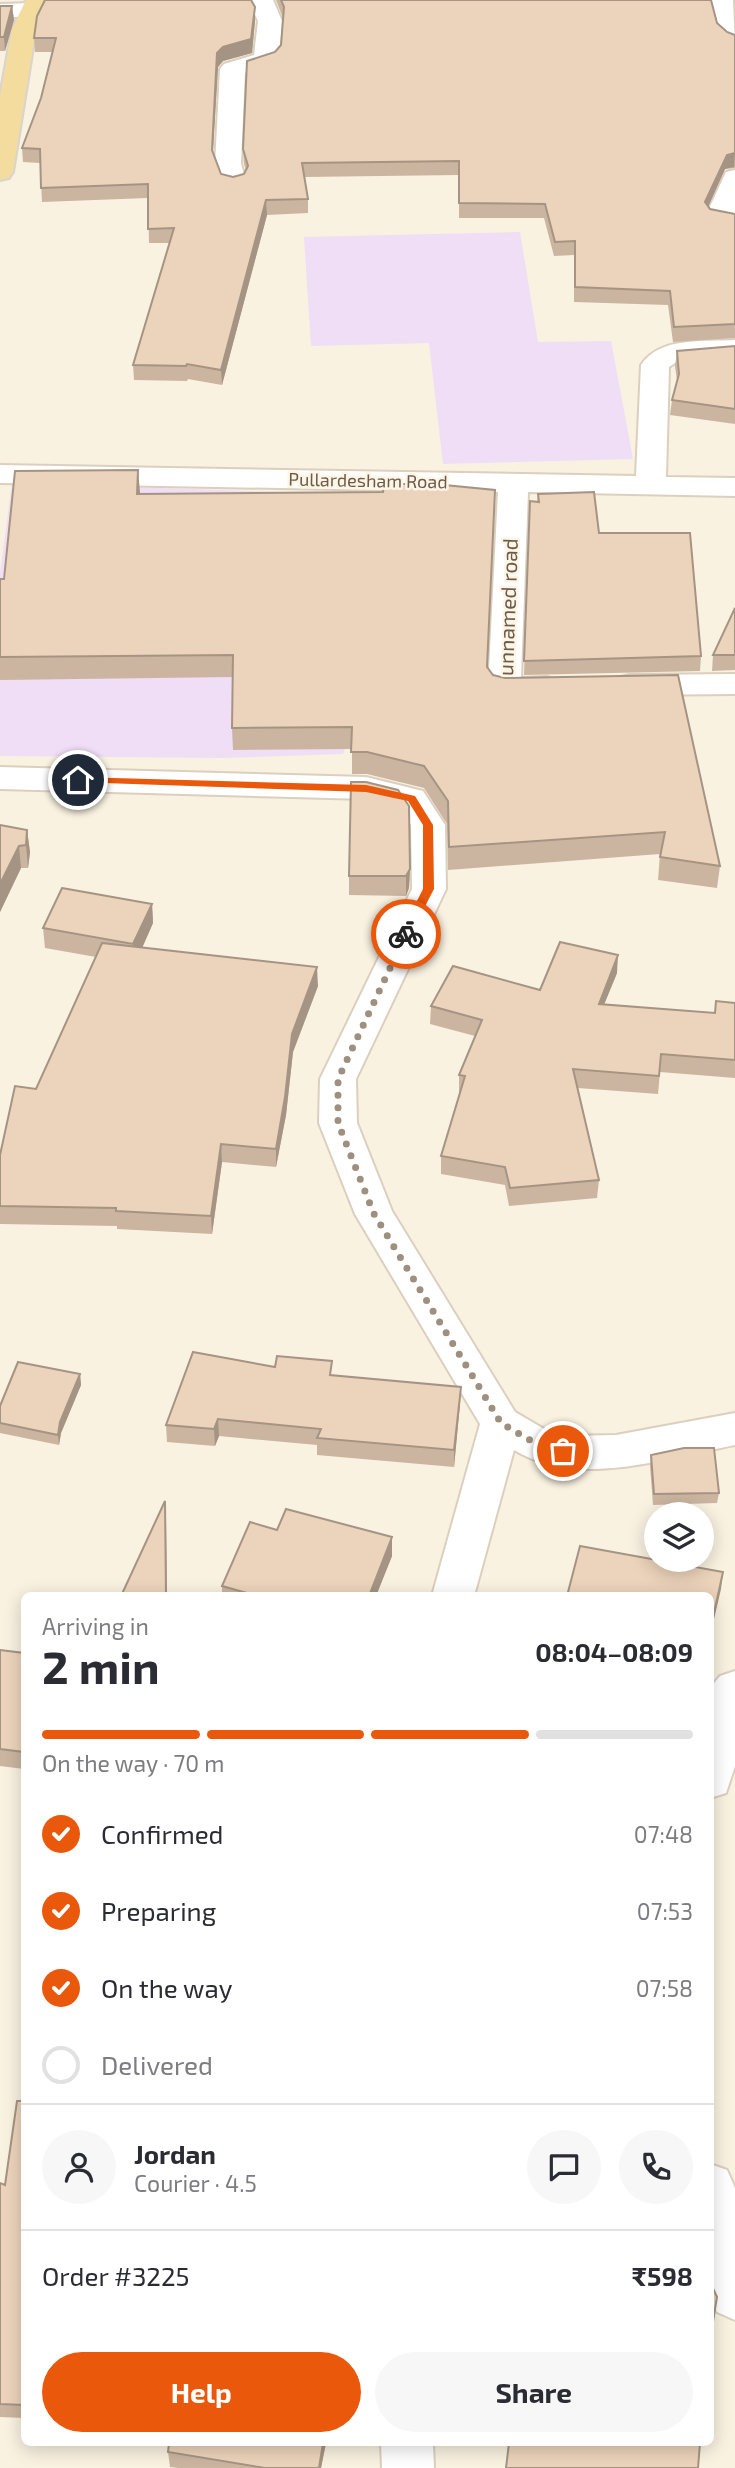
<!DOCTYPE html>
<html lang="en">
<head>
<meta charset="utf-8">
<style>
	body { margin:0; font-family:"Exo 2",sans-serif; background:#f7f7f7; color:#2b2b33; height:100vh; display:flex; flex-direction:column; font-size:26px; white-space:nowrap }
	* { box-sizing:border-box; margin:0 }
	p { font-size:23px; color:#7c7c81 }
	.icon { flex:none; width:38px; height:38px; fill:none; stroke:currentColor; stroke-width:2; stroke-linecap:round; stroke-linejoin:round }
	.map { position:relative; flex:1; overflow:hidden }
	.details { position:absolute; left:21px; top:1592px; width:693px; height:854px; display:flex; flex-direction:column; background:#fff; border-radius:10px; box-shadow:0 4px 18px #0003 }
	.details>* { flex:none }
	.fabs { position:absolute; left:644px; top:1502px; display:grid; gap:14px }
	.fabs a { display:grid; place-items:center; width:70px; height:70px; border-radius:50%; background:#fff; box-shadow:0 4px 18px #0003; font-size:35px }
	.pin { position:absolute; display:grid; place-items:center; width:60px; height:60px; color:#fff; margin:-30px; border:4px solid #fff; border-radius:50%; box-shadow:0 2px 7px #0007 }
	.courier { position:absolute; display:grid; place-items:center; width:70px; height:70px; margin:-35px; border:5px solid #ea580c; border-radius:50%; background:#fff; color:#222; box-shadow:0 2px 9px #0007 }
	.head em { font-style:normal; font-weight:700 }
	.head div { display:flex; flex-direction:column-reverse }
	.head { display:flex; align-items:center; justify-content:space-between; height:119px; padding:0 21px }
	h1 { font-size:46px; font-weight:700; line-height:52px }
	.bar { display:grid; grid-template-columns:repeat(4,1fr); gap:10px 7px; align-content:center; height:84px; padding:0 21px }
	.bar i { height:9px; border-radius:5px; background:#e1e1e2 }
	.bar .active { background:#ea580c }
	.bar p { grid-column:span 4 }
	.line { display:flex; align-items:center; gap:18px; padding:0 21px; border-top:2px solid #e1e1e2 }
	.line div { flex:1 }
	.round { display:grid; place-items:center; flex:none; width:74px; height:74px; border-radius:37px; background:#f7f7f7 }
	ol { padding:0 21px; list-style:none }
	li { display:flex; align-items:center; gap:21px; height:77px }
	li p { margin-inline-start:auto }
	li .icon { padding:7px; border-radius:50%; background:#ea580c; color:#fff; stroke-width:4 }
	li:last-child { color:#7c7c81 }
	li i { width:38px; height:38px; border:4px solid #e1e1e2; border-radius:50% }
	.cta { display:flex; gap:14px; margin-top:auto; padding:14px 21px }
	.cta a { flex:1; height:80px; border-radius:42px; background:#ea580c; color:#fff; font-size:28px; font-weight:700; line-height:80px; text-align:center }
	.cta a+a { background:#f7f7f7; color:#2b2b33 }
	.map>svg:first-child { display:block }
</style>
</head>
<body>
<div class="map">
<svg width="735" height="2468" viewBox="0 0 735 2468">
	<rect width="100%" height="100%" fill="#f9f2e1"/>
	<g fill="#efdef5">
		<path d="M 520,232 L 538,342 L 611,341 L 633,459 L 443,464 L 429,343 L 311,346 L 304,237 Z"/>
		<path d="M 12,483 L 486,499 L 364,700 L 343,754 L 222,758 L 0,756 L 0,573 Z"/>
	</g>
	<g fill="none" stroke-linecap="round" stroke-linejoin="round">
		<g stroke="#dccfbe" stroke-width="4">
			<g id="minor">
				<path d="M 225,0 L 273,0 L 282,21 L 279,59 L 275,64 L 245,73 L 241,164 L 246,181 L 242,187 L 233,189 L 224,187 L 215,164 L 220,69 L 224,64 L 254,55 L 258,21 L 252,8 L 228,5 Z"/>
				<path d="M 709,0 L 733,0 L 735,47 C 713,42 713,20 709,0 Z"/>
				<path d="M 33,3 L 42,5 L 45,10 L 42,15 L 0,18 L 0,4 Z"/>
				<path d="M 735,170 L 735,226 L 709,221 L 706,215 L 726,172 Z"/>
				<path d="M 735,340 L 735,358 L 678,361 L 669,367 L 666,477 L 735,478 L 735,496 L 528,492 L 521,678 L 547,677 L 558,680 L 563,687 L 558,694 C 538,699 513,700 493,695 L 488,688 L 498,492 L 0,483 L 0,465 L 636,476 L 641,365 C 660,336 704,342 735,340 Z"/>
				<path d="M 735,674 L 735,694 L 629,695 L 618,692 L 613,685 L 618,678 L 629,675 Z"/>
				<path d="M 0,767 L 366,777 L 423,791 L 445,825 L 446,889 L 356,1079 L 357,1123 L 392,1211 L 515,1412 L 551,1433 L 563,1436 L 616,1435 L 735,1413 L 735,1445 C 666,1458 579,1489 514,1450 L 474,1596 L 432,1596 L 480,1424 L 355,1214 L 319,1123 L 320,1079 L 412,889 L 411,825 L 399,807 L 366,799 L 0,789 Z"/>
				<path d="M 735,1671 L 735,1766 L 726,1793 L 710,1798 L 710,1688 L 720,1676 Z"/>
				<path d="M 710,2164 L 727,2170 L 735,2188 L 735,2320 L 717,2312 L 710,2297 Z"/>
				<path d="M 381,2443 L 433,2443 L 434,2468 L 382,2468 Z"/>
			</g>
		</g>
		<g stroke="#d9d4d0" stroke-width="4">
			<path id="major" d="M 26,0 L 50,0 L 36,29 L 13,172 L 9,178 L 0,180 L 0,96 L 12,29 Z"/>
		</g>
		<use href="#minor" fill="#fff" fill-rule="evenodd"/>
		<use href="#major" fill="#f3dc9e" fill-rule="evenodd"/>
	</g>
	<g fill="#cbb5a1">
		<path d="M 276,0 L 711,0 L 717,23 L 727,32 L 735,35 L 735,168 L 725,169 L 708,207 L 710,209 L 735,214 L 735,338 L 673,342 L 668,305 L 574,302 L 574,255 L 554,256 L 544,218 L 459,218 L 459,175 L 304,177 L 308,199 L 308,213 L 267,215 L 222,385 L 188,379 L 187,381 L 134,380 L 133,365 L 170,243 L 149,243 L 148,198 L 42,202 L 40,163 L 23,162 L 22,148 L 41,98 L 52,52 L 35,52 L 34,38 L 255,21 L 252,53 L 223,61 L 218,67 L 213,153 L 221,174 L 233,177 L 244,174 L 246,170 L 244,164 L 243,149 L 275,52 L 281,45 L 283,18 Z"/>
		<path d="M 0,6 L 12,6 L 14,20 L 5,51 L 0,51 Z"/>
		<path d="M 735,346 L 735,442 L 735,424 L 670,415 L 672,400 L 677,381 L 675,366 L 677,351 Z"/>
		<path d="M 140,494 L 487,667 L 493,675 L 720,866 L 717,888 L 658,880 L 660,854 L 448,870 L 447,824 L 424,788 L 367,774 L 352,774 L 352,749 L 233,750 L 232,728 L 233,677 L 0,680 L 0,579 L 4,579 Z"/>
		<path d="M 538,494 L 599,533 L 701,656 L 700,671 L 524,675 L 530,501 L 537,502 Z"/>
		<path d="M 735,608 L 735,670 L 712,671 L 713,655 Z"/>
		<path d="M 0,825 L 27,830 L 30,852 L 28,868 L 21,868 L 0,912 Z"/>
		<path d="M 410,869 L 409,888 L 406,896 L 349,895 L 349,876 Z"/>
		<path d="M 152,904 L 153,923 L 142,948 L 318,986 L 293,1052 L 286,1115 L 276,1167 L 222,1162 L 212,1234 L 117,1229 L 117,1226 L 0,1224 L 0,1155 L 36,1089 L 96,957 L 45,948 L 43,928 Z"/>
		<path d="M 617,973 L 604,1004 L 715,1013 L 735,1003 L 735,1078 L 660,1072 L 658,1094 L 578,1088 L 599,1180 L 597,1198 L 509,1206 L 505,1185 L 441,1174 L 441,1156 L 460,1093 L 459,1093 L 459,1075 L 475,1036 L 430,1024 L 431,1006 L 540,990 Z"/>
		<path d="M 275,1367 L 332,1376 L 460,1404 L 454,1467 L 317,1455 L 317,1445 L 219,1436 L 215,1446 L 167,1442 L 166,1425 Z"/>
		<path d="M 80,1374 L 81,1385 L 61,1433 L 59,1445 L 0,1433 L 0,1406 Z"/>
		<path d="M 651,1455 L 719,1493 L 717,1503 L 653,1505 L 650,1466 Z"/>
		<path d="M 277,1530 L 392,1537 L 392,1556 L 376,1596 L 222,1596 L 222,1586 Z"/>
		<path d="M 0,1650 L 24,1653 L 24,1769 L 0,1766 Z"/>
		<path d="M 24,2101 L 24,2418 L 0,2417 L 0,2183 L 5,2185 Z"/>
		<path d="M 326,2443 L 321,2468 L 178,2468 L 170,2467 L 168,2452 Z"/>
	</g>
	<g fill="#a59483">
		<path d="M 12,6 L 14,20 L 5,51 L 4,37 Z"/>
		<path d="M 255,7 L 255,21 L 252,53 L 223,61 L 218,67 L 212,164 L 212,150 L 217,53 Z"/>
		<path d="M 735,153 L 734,167 L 725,169 L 704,216 L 705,202 L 727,155 Z"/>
		<path d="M 266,200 L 267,215 L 222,385 L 221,370 Z"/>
		<path d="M 138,470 L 140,492 L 138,516 L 137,494 Z"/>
		<path d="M 27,830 L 30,852 L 28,868 L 26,845 Z"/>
		<path d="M 19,846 L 21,868 L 0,912 L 0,884 Z"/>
		<path d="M 410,869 L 409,888 L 406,896 L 406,876 Z"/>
		<path d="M 152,904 L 153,923 L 135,964 L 133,944 Z"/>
		<path d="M 618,955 L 617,973 L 597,1022 L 599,1004 Z"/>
		<path d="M 317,967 L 318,986 L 293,1052 L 286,1115 L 276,1167 L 276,1149 L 292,1034 Z"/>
		<path d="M 221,1144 L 222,1162 L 212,1234 L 211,1216 Z"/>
		<path d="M 80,1374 L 81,1385 L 61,1433 L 59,1445 L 58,1435 L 60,1422 Z"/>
		<path d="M 461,1387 L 460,1404 L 454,1467 L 454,1450 Z"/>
		<path d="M 218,1419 L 219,1436 L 215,1446 L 214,1429 Z"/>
		<path d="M 165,1501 L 166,1519 L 167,1596 L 166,1596 Z"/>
		<path d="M 392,1537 L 392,1556 L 376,1596 L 369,1596 Z"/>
		<path d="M 723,1572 L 721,1589 L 710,1636 L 710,1631 Z"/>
		<path d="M 323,2443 L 326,2443 L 321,2468 L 319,2468 Z"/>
	</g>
	<g fill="#ecd3bb" stroke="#a59483" stroke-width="2">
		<path d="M 45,0 L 251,0 L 255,7 L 251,39 L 223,47 L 217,53 L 212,150 L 221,174 L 233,177 L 244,174 L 248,166 L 243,149 L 247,61 L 275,52 L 281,45 L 284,7 L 281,0 L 711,0 L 717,23 L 727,32 L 735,35 L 735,153 L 727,155 L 705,202 L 710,209 L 735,214 L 735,324 L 674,327 L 670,291 L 575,287 L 575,241 L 555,242 L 545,204 L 459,203 L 459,161 L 302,163 L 308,199 L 266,200 L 221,370 L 187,364 L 186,366 L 133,365 L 174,228 L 148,229 L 148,184 L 41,188 L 40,149 L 22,148 L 41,98 L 56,38 L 34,38 L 37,16 Z"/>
		<path d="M 0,6 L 12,6 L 4,37 L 0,37 Z"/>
		<path d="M 735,346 L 735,409 L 672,400 L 679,374 L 677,351 Z"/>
		<path d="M 138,470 L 137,494 L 383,492 L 384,485 L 424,483 L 495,490 L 487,667 L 493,675 L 505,678 L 678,675 L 720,866 L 660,857 L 665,832 L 449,847 L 448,801 L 424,766 L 367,752 L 351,752 L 352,727 L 232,728 L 233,655 L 0,657 L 0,579 L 4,579 L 15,471 Z"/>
		<path d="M 594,492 L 599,533 L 690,533 L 701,656 L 524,661 L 530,501 L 539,502 L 538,494 Z"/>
		<path d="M 735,608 L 735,655 L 713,655 Z"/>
		<path d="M 351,782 L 366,782 L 398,790 L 409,806 L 410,869 L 406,876 L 349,876 Z"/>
		<path d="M 0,825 L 27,830 L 26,845 L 19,846 L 0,884 Z"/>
		<path d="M 62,888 L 152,904 L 133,944 L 43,928 Z"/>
		<path d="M 560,942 L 618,955 L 599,1004 L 715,1013 L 716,1001 L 735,1003 L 735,1060 L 661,1054 L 659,1076 L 573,1069 L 599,1180 L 510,1188 L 505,1167 L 441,1156 L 465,1076 L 459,1075 L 482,1020 L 431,1006 L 453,966 L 540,990 Z"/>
		<path d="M 102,943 L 317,967 L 292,1034 L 285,1097 L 276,1149 L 221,1144 L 211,1216 L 116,1211 L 116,1208 L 0,1206 L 0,1155 L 15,1086 L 36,1089 Z"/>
		<path d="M 193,1352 L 275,1367 L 277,1356 L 332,1361 L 330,1375 L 461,1387 L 454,1450 L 317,1438 L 321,1429 L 218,1419 L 214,1429 L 166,1425 Z"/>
		<path d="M 18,1362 L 80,1374 L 60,1422 L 58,1435 L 0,1423 L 0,1406 Z"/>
		<path d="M 684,1448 L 714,1448 L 719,1493 L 654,1494 L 651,1455 Z"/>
		<path d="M 165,1501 L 166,1596 L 121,1596 Z"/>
		<path d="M 286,1509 L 392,1537 L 369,1596 L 258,1596 L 222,1586 L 250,1522 L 277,1530 Z"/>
		<path d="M 580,1546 L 723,1572 L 710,1631 L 710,1596 L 567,1596 Z"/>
		<path d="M 0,1650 L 24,1653 L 24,1752 L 0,1749 Z"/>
		<path d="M 17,2101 L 24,2101 L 24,2405 L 0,2404 L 0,2183 L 5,2185 Z"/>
		<path d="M 710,2282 L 717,2297 L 710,2340 Z"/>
		<path d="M 169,2443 L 323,2443 L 319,2468 L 265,2468 L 168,2452 Z"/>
		<path d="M 509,2443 L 700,2443 L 698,2468 L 506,2468 Z"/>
	</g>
	<path fill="#ea580c" d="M 78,777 L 366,785 L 415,796 L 433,825 L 434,889 L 409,937 L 402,937 L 400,934 L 423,889 L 423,825 L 408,801 L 366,792 L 75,782 L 75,778 Z"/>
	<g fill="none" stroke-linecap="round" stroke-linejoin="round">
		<path stroke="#9f8f7f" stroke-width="7" stroke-dasharray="0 12.6" d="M 406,934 L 338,1079 L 338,1123 L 374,1214 L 501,1423 L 540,1446 L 563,1451"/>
	</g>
	<g text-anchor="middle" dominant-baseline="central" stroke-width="5" stroke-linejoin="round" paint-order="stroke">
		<g font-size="18" fill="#6e5a4a" stroke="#fdf6e6">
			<text transform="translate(368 480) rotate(1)">Pullardesham Road</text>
		</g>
		<g font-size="21" fill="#6e5a4a" stroke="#fdf6e6">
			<text transform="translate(507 607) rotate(-88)">unnamed road</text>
		</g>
	</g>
</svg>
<div class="fabs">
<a><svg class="icon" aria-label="layers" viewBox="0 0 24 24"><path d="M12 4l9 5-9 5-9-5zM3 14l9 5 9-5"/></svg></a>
</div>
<div class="pin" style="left:563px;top:1451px;background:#ea580c"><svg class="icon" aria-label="bag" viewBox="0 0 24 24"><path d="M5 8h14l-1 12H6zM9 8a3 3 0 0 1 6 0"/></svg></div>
<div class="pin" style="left:78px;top:780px;background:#1f2937"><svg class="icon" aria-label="home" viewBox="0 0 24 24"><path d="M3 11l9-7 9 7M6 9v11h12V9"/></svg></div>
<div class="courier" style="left:406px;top:934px"><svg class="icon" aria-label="bike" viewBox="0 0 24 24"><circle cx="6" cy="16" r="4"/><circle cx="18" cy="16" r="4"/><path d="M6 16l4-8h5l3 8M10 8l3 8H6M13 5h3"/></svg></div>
<section class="details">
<div class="head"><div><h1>2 min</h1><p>Arriving in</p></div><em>08:04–08:09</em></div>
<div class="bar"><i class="active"></i><i class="active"></i><i class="active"></i><i></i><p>On the way · 70 m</p></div>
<ol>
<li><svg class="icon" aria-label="check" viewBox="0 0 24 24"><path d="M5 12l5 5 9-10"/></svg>Confirmed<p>07:48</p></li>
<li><svg class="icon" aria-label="check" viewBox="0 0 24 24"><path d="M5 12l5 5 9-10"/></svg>Preparing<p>07:53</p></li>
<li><svg class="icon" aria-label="check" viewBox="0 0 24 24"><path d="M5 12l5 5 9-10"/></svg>On the way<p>07:58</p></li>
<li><i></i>Delivered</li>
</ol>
<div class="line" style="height:126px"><a class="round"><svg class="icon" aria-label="person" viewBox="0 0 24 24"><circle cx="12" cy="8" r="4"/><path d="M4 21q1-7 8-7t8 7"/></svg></a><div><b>Jordan</b><p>Courier · 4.5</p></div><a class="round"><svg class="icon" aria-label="chat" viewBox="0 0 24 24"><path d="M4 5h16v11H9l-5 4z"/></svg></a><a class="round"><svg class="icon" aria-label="phone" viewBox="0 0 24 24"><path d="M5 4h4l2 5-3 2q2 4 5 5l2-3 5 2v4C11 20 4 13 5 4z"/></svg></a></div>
<div class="line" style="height:91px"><div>Order #3225</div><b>₹598</b></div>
<div class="cta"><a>Help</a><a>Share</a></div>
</section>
</div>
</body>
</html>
